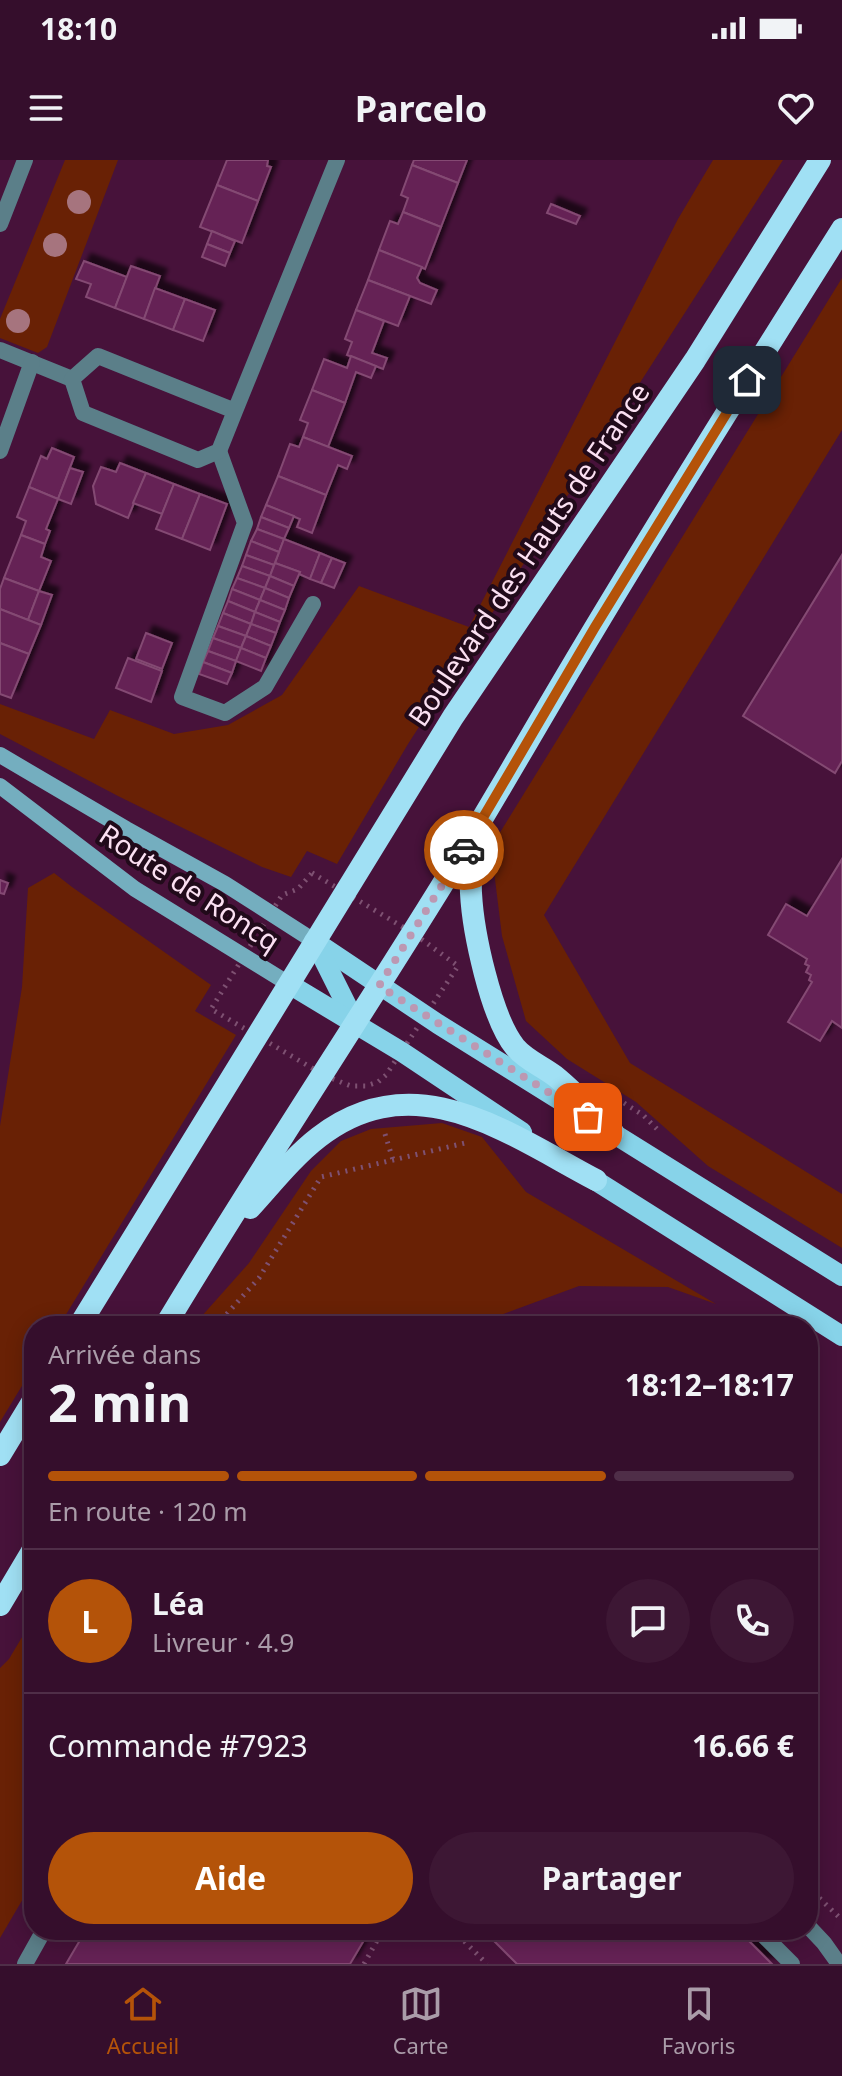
<!DOCTYPE html>
<html lang="fr">
<head>
<meta charset="utf-8">
<style>
	body { margin:0; font-family:"Noto Sans",sans-serif; background:#3d1734; color:#f1f3f6; height:100vh; display:flex; flex-direction:column; font-size:30px; white-space:nowrap }
	* { box-sizing:border-box; margin:0 }
	p { font-size:26px; color:#aa9ca9 }
	.icon { flex:none; width:44px; height:44px; fill:none; stroke:currentColor; stroke-width:2; stroke-linecap:round; stroke-linejoin:round }
	.map { position:relative; flex:1; overflow:hidden }
	.panel { position:absolute; left:24px; top:1156px; width:794px; height:624px; display:flex; flex-direction:column; background:#350e2c; border-radius:32px; box-shadow:0 4px 20px #0003,0 0 0 2px #4f2e48 }
	.panel>* { flex:none }
	.pin { position:absolute; display:grid; place-items:center; width:68px; height:68px; color:#fff; margin:-34px; border-radius:16px; box-shadow:0 4px 12px #0006 }
	.courier { position:absolute; display:grid; place-items:center; width:80px; height:80px; margin:-40px; border:6px solid #b45309; border-radius:50%; background:#fff; color:#222; box-shadow:0 2px 10px #0007 }
	.head em { font-style:normal; font-weight:700 }
	.head div { display:flex; flex-direction:column-reverse }
	.head { display:flex; align-items:center; justify-content:space-between; height:136px; padding:0 24px }
	h1 { font-size:52px; font-weight:700; line-height:60px }
	.bar { display:grid; grid-template-columns:repeat(4,1fr); gap:12px 8px; align-content:center; height:96px; padding:0 24px }
	.bar i { height:10px; border-radius:6px; background:#4f2e48 }
	.bar .active { background:#b45309 }
	.bar p { grid-column:span 4 }
	.line { display:flex; align-items:center; gap:20px; padding:0 24px; border-top:2px solid #4f2e48 }
	.line div { flex:1 }
	.round { display:grid; place-items:center; flex:none; width:84px; height:84px; border-radius:42px; background:#3d1734 }
	.button { display:flex; gap:16px; margin-top:auto; padding:16px 24px }
	.button a { flex:1; height:92px; border-radius:48px; background:#b45309; color:#fff; font-size:32px; font-weight:700; line-height:92px; text-align:center }
	.button a+a { background:#3d1734; color:#f1f3f6 }
	.status { display:flex; justify-content:space-between; align-items:center; height:56px; padding:0 40px; background:#350e2c; direction:ltr }
	.status svg { height:22px; fill:currentColor }
	header { display:flex; justify-content:space-between; align-items:center; height:104px; padding:0 24px; background:#350e2c; font-size:36px; font-weight:700 }
	.tab-bar { display:flex; justify-content:space-around; align-items:center; height:112px; border-top:2px solid #4f2e48; background:#350e2c; font-size:22px; color:#aa9ca9 }
	.tab-bar a { display:grid; justify-items:center; gap:4px }
	.tab-bar .active { color:#b45309 }
	.map>svg:first-child { display:block }
</style>
</head>
<body>
<div class="status"><b>18:10</b><svg viewBox="0 0 49 12"><path d="M0 12V9h3v3zM5 12V6h3v6zM10 12V3h3v9zM15 12V0h3v12zM26 1h20v11H26zM47 4h2v5h-2z"/></svg></div>
<header><svg class="icon" aria-label="menu" viewBox="0 0 24 24"><path d="M4 6h16M4 12h16M4 18h16"/></svg>Parcelo<svg class="icon" aria-label="heart" viewBox="0 0 24 24"><path d="M12 20l-8-8c-3-5 5-10 8-4 3-6 11-1 8 4z"/></svg></header>
<div class="map">
<svg width="842" height="1804" viewBox="0 0 842 1804">
	<defs>
		<filter id="shadow"><feDropShadow dx="7" dy="-7" stdDeviation="2" flood-color="#0009"/></filter>
	</defs>
	<rect width="100%" height="100%" fill="#47123a"/>
	<g fill="#692105">
		<path d="M 65,0 L 118,0 L 47,187 L 38,193 L 0,178 L 0,159 Z"/>
		<path d="M 713,0 L 783,0 L 408,584 L 337,704 L 307,691 L 291,717 L 262,707 L 118,636 L 0,574 L 0,544 L 94,579 L 110,550 L 174,574 L 228,565 L 282,535 L 359,426 L 469,467 L 678,59 Z"/>
		<path d="M 842,118 L 842,270 L 544,755 L 630,903 L 842,1034 L 842,1088 L 708,1006 L 636,942 L 567,899 L 526,861 L 502,776 L 491,687 Z"/>
		<path d="M 54,713 L 72,727 L 211,825 L 195,851 L 236,875 L 59,1166 L 34,1166 L 34,1206 L 0,1262 L 0,966 L 22,827 L 28,728 Z"/>
		<path d="M 442,963 L 482,977 L 526,1032 L 716,1144 L 668,1127 L 579,1126 L 482,1162 L 479,1166 L 193,1166 L 249,1103 L 311,1011 L 341,981 L 371,969 Z"/>
		<path d="M 34,1457 L 34,1720 L 0,1778 L 0,1508 L 9,1499 Z"/>
	</g>
	<g fill="#652355" stroke="#844a73" stroke-width="2" filter="url(#shadow)">
		<path d="M 227,0 L 268,0 L 267,6 L 271,7 L 258,41 L 217,25 Z"/>
		<path d="M 414,0 L 467,0 L 458,23 L 412,5 Z"/>
		<path d="M 412,5 L 458,23 L 441,67 L 403,52 L 408,38 L 401,35 Z"/>
		<path d="M 217,25 L 258,41 L 242,83 L 200,67 Z"/>
		<path d="M 551,44 L 580,56 L 576,64 L 547,53 Z"/>
		<path d="M 403,52 L 441,67 L 425,109 L 379,90 L 390,61 L 398,64 Z"/>
		<path d="M 212,71 L 235,81 L 230,93 L 207,84 Z"/>
		<path d="M 207,84 L 230,93 L 225,106 L 202,97 Z"/>
		<path d="M 379,90 L 422,107 L 417,118 L 420,123 L 437,130 L 431,144 L 368,120 Z"/>
		<path d="M 84,101 L 127,117 L 115,148 L 86,137 L 91,124 L 76,119 Z"/>
		<path d="M 131,106 L 160,116 L 144,159 L 115,148 Z"/>
		<path d="M 368,120 L 410,136 L 398,166 L 356,150 Z"/>
		<path d="M 155,128 L 185,139 L 173,170 L 144,159 Z"/>
		<path d="M 185,139 L 215,150 L 203,181 L 173,170 Z"/>
		<path d="M 356,150 L 384,161 L 372,193 L 387,198 L 383,209 L 347,195 L 352,182 L 345,179 Z"/>
		<path d="M 351,196 L 376,206 L 371,218 L 356,212 L 345,243 L 312,230 L 324,199 L 347,208 Z"/>
		<path d="M 312,230 L 345,243 L 328,287 L 303,277 L 308,263 L 300,260 Z"/>
		<path d="M 303,277 L 352,296 L 347,309 L 338,305 L 326,335 L 278,316 L 290,284 L 299,287 Z"/>
		<path d="M 52,288 L 74,297 L 58,339 L 29,327 L 41,296 L 47,299 Z"/>
		<path d="M 120,303 L 146,313 L 128,358 L 96,344 L 93,326 L 101,307 L 116,312 Z"/>
		<path d="M 70,308 L 83,312 L 71,344 L 58,339 Z"/>
		<path d="M 146,313 L 174,324 L 162,354 L 133,343 Z"/>
		<path d="M 278,316 L 326,335 L 312,373 L 297,367 L 300,359 L 266,345 Z"/>
		<path d="M 174,324 L 200,334 L 182,379 L 156,369 Z"/>
		<path d="M 29,327 L 58,339 L 46,369 L 50,371 L 45,384 L 21,375 L 26,361 L 17,357 Z"/>
		<path d="M 200,334 L 227,344 L 210,390 L 182,379 Z"/>
		<path d="M 266,345 L 294,356 L 289,368 L 261,357 Z"/>
		<path d="M 261,357 L 289,368 L 284,379 L 257,369 Z"/>
		<path d="M 257,369 L 284,379 L 279,392 L 251,381 Z"/>
		<path d="M 21,375 L 45,384 L 41,397 L 51,401 L 39,431 L 4,418 Z"/>
		<path d="M 284,379 L 320,393 L 310,419 L 299,414 L 300,412 L 275,403 Z"/>
		<path d="M 251,381 L 279,392 L 274,405 L 246,395 Z"/>
		<path d="M 320,393 L 332,398 L 321,423 L 310,419 Z"/>
		<path d="M 246,395 L 274,405 L 270,416 L 242,406 Z"/>
		<path d="M 842,395 L 842,601 L 835,613 L 743,556 Z"/>
		<path d="M 332,398 L 345,403 L 334,428 L 321,423 Z"/>
		<path d="M 275,403 L 300,412 L 294,426 L 270,416 Z"/>
		<path d="M 242,406 L 270,416 L 265,428 L 237,418 Z"/>
		<path d="M 270,416 L 294,426 L 289,438 L 265,428 Z"/>
		<path d="M 4,418 L 39,431 L 28,460 L 0,449 L 0,429 Z"/>
		<path d="M 237,418 L 265,428 L 260,440 L 232,429 Z"/>
		<path d="M 265,428 L 289,438 L 285,450 L 260,440 Z"/>
		<path d="M 232,429 L 260,440 L 255,452 L 228,441 Z"/>
		<path d="M 39,431 L 52,435 L 41,465 L 28,460 Z"/>
		<path d="M 260,440 L 285,450 L 280,462 L 255,452 Z"/>
		<path d="M 228,441 L 255,452 L 251,464 L 223,453 Z"/>
		<path d="M 0,449 L 41,465 L 29,494 L 0,483 Z"/>
		<path d="M 255,452 L 280,462 L 276,473 L 251,464 Z"/>
		<path d="M 223,453 L 251,464 L 246,476 L 218,466 Z"/>
		<path d="M 251,464 L 276,473 L 271,486 L 246,476 Z"/>
		<path d="M 218,466 L 246,476 L 241,488 L 213,478 Z"/>
		<path d="M 146,473 L 172,483 L 162,509 L 136,499 Z"/>
		<path d="M 246,476 L 271,486 L 266,498 L 241,488 Z"/>
		<path d="M 213,478 L 241,488 L 236,501 L 208,491 Z"/>
		<path d="M 0,483 L 29,494 L 11,538 L 0,534 Z"/>
		<path d="M 241,488 L 266,498 L 261,511 L 236,501 Z"/>
		<path d="M 208,491 L 236,501 L 232,513 L 203,502 Z"/>
		<path d="M 128,498 L 162,511 L 151,542 L 116,528 Z"/>
		<path d="M 203,502 L 232,513 L 227,524 L 199,514 Z"/>
		<path d="M 842,699 L 842,868 L 832,861 L 820,881 L 788,862 L 812,822 L 809,820 L 811,815 L 806,812 L 809,806 L 805,804 L 807,799 L 768,775 L 786,744 L 807,756 Z"/>
		<path d="M 0,720 L 8,723 L 4,734 L 0,733 Z"/>
		<path d="M 86,1770 L 370,1770 L 350,1804 L 66,1804 Z"/>
		<path d="M 483,1770 L 738,1770 L 772,1804 L 517,1804 Z"/>
	</g>
	<g fill="none" stroke-linecap="round" stroke-linejoin="round">
		<g stroke="#7e5172" stroke-width="5" stroke-dasharray="2 6" stroke-linecap="butt">
			<path d="M 312,713 L 413,773 L 458,806 L 386,915 L 378,922 L 366,926 L 351,926 L 343,923 L 324,915 L 211,849 L 282,735 L 298,729 Z"/>
			<path d="M 624,943 L 643,955 L 657,969"/>
			<path d="M 385,974 L 393,1000"/>
			<path d="M 216,1166 L 259,1118 L 321,1017 L 465,983"/>
			<path d="M 808,1727 L 842,1760"/>
			<path d="M 453,1770 L 487,1804"/>
			<path d="M 364,1804 L 383,1770"/>
		</g>
		<g stroke="#5b7f89" stroke-width="16">
			<path d="M 219,291 L 245,363 L 182,537 L 225,553 L 265,527 L 313,444"/>
			<path d="M 758,1770 L 792,1804"/>
			<path d="M 25,1804 L 44,1770"/>
		</g>
		<g stroke="#5b7f89" stroke-width="16">
			<path d="M 0,64 L 25,0"/>
			<path d="M 0,190 L 72,219"/>
			<path d="M 235,251 L 98,196 L 72,219 L 83,253 L 198,300 L 219,291 L 235,251 L 337,0"/>
			<path d="M 0,291 L 32,202"/>
			<path d="M 808,1766 L 824,1783 L 839,1804"/>
		</g>
		<g stroke="#74aebf" stroke-width="16">
			<path d="M 0,595 L 126,669 L 225,724 L 314,781"/>
			<path d="M 0,626 L 135,729 L 289,824"/>
		</g>
		<g stroke="#87d3e9" stroke-width="20">
			<path d="M 314,781 L 438,864 L 842,1116"/>
			<path d="M 315,782 L 356,864"/>
			<path d="M 289,824 L 402,892 L 522,972"/>
			<path d="M 582,1012 L 842,1176"/>
		</g>
		<g stroke="#a0e0f4" stroke-width="22">
			<path d="M 474,678 C 473,696 470,715 471,733 C 473,772 491,857 515,887 C 526,900 542,906 555,916 C 576,933 594,953 613,972"/>
			<path d="M 250,1048 C 272,1024 293,997 319,977 C 415,903 507,973 596,1020"/>
			<path d="M 79,1166 L 453,557 L 695,200 L 820,0"/>
			<path d="M 165,1166 C 255,1016 352,871 444,722 C 495,639 543,554 593,471 C 674,336 758,202 842,69"/>
			<path d="M 0,1295 L 34,1239"/>
			<path d="M 0,1445 L 34,1388"/>
		</g>
	</g>
	<g fill="#a6747e">
		<circle cx="79" cy="42" r="12"/>
		<circle cx="55" cy="85" r="12"/>
		<circle cx="18" cy="161" r="12"/>
	</g>
	<g fill="none" stroke-linecap="round" stroke-linejoin="round">
		<path stroke="#bc98b2" stroke-width="8" stroke-dasharray="0 14.4" d="M 464,690 L 379,826 L 588,957"/>
		<path stroke="#b45309" stroke-width="10" d="M 464,690 L 595,467 L 747,220"/>
	</g>
	<g text-anchor="middle" dominant-baseline="central" stroke-width="8" stroke-linejoin="round" paint-order="stroke">
		<g font-size="28" fill="#fbe0f2" stroke="#210a1a">
			<text transform="translate(528 394) rotate(-56)">Boulevard des Hauts de France</text>
			<text transform="translate(190 727) rotate(33)">Route de Roncq</text>
		</g>
	</g>
</svg>
<div class="pin" style="left:588px;top:957px;background:#ea580c"><svg class="icon" aria-label="bag" viewBox="0 0 24 24"><path d="M5 8h14l-1 12H6zM9 8a3 3 0 0 1 6 0"/></svg></div>
<div class="pin" style="left:747px;top:220px;background:#1f2937"><svg class="icon" aria-label="home" viewBox="0 0 24 24"><path d="M3 11l9-7 9 7M6 9v11h12V9"/></svg></div>
<div class="courier" style="left:464px;top:690px"><svg class="icon" aria-label="car" viewBox="0 0 24 24"><path d="M5 17H2v-5l4-1 3-4h7l3 4 3 1v5h-3M9 17h6M6 11h13"/><circle cx="7" cy="17" r="2"/><circle cx="17" cy="17" r="2"/></svg></div>
<section class="panel">
<div class="head"><div><h1>2 min</h1><p>Arrivée dans</p></div><em>18:12–18:17</em></div>
<div class="bar"><i class="active"></i><i class="active"></i><i class="active"></i><i></i><p>En route · 120 m</p></div>
<div class="line" style="height:144px"><b class="round" style="background:#b45309;color:#fff">L</b><div><b>Léa</b><p>Livreur · 4.9</p></div><a class="round"><svg class="icon" aria-label="chat" viewBox="0 0 24 24"><path d="M4 5h16v11H9l-5 4z"/></svg></a><a class="round"><svg class="icon" aria-label="phone" viewBox="0 0 24 24"><path d="M5 4h4l2 5-3 2q2 4 5 5l2-3 5 2v4C11 20 4 13 5 4z"/></svg></a></div>
<div class="line" style="height:104px"><div>Commande #7923</div><b>16.66 €</b></div>
<div class="button"><a>Aide</a><a>Partager</a></div>
</section>
</div>
<nav class="tab-bar">
<a class="active"><svg class="icon" aria-label="home" viewBox="0 0 24 24"><path d="M3 11l9-7 9 7M6 9v11h12V9"/></svg>Accueil</a>
<a><svg class="icon" aria-label="map" viewBox="0 0 24 24"><path d="M3 6l6-2 6 2 6-2v14l-6 2-6-2-6 2zM9 4v14M15 6v14"/></svg>Carte</a>
<a><svg class="icon" aria-label="saved" viewBox="0 0 24 24"><path d="M7 4h10v16l-5-4-5 4z"/></svg>Favoris</a>
</nav>
</body>
</html>
